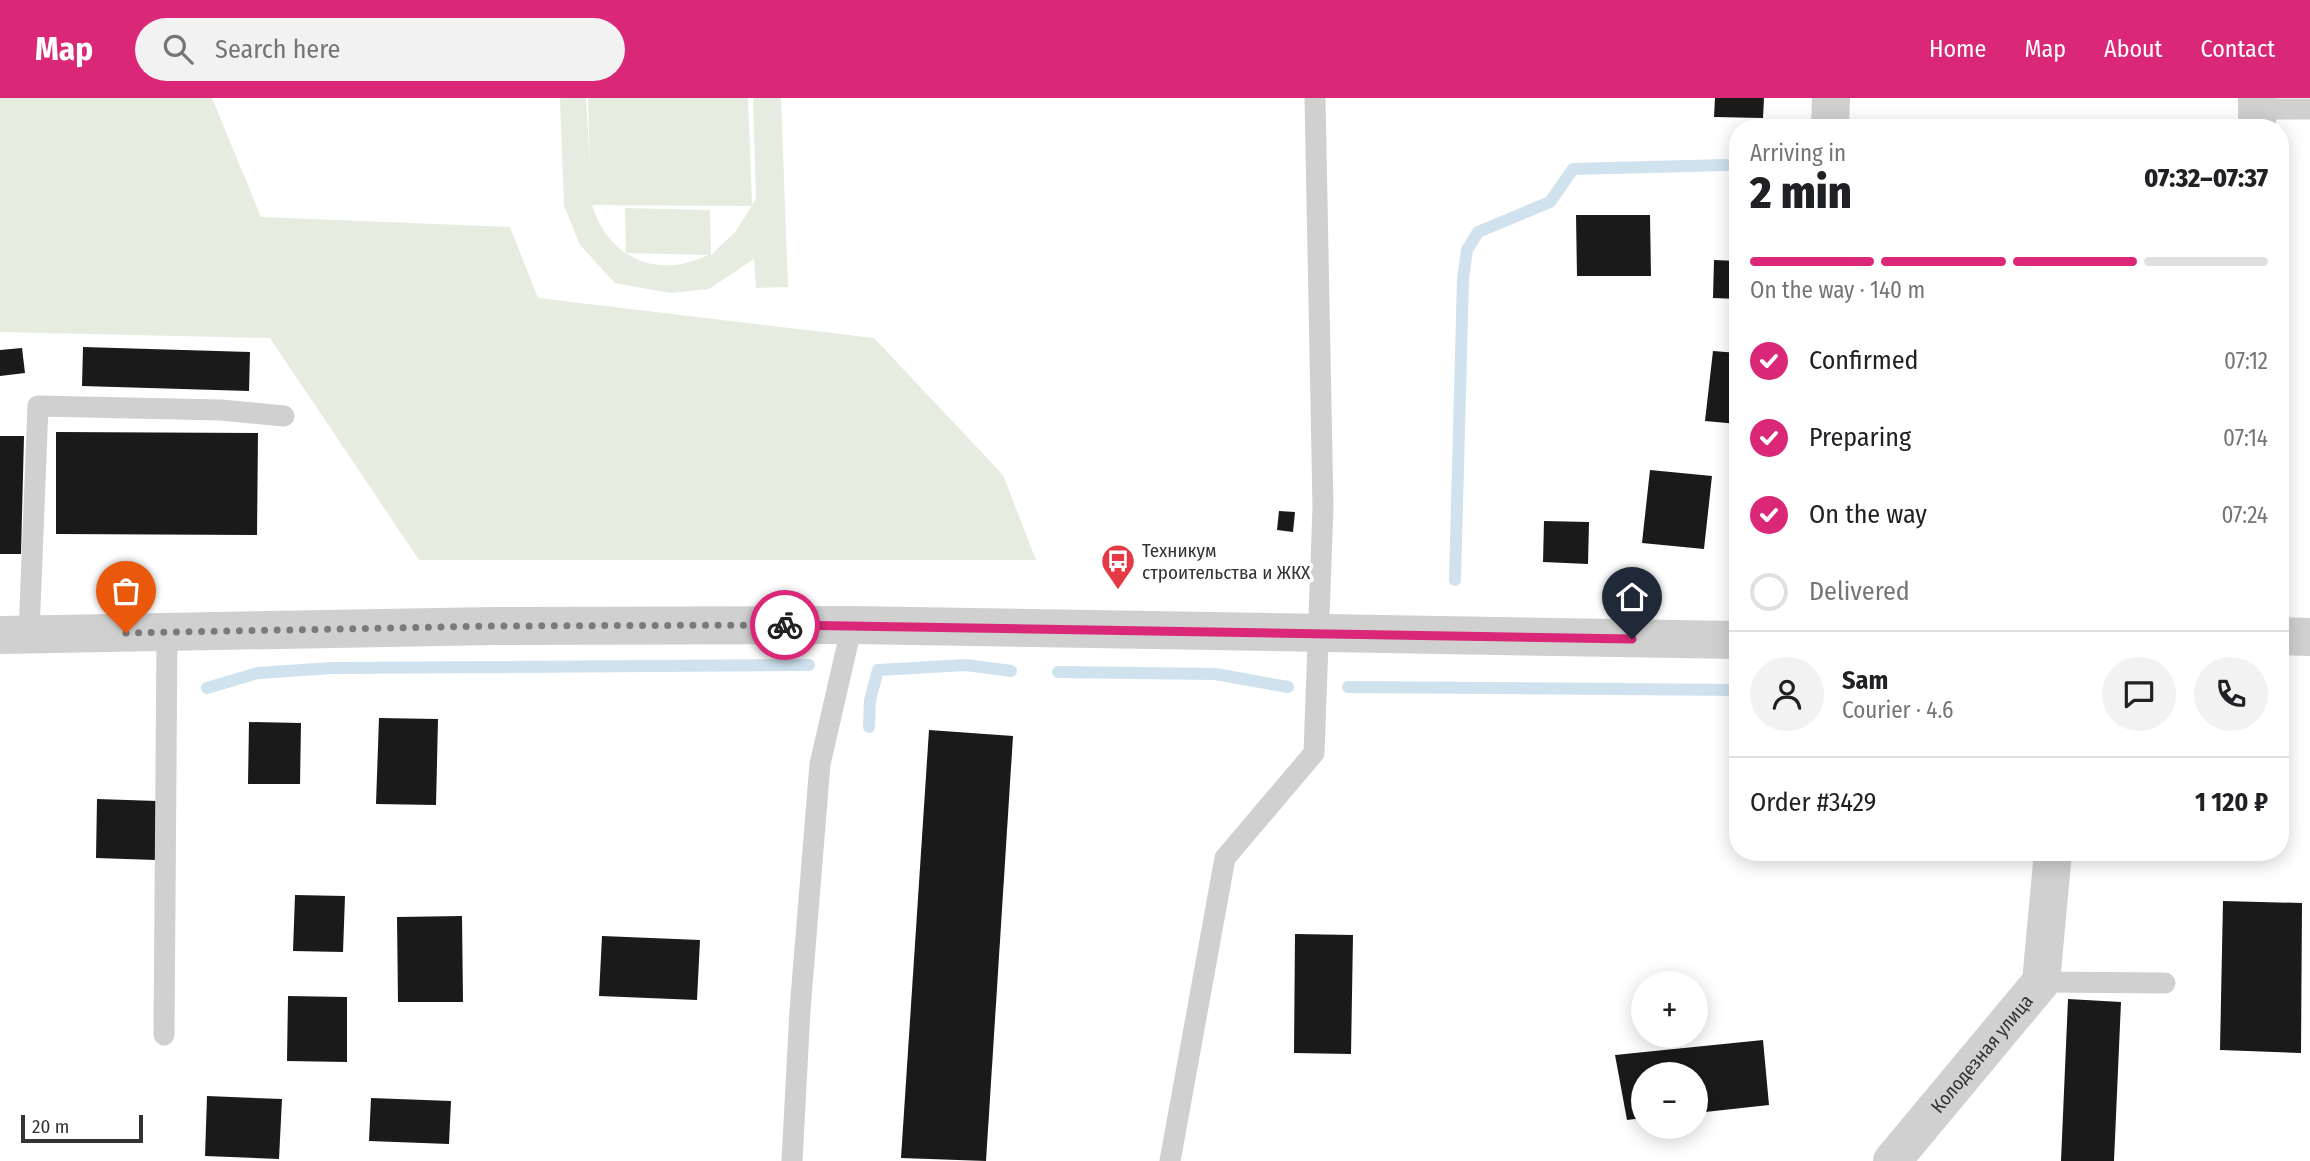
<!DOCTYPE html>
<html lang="en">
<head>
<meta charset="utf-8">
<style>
	body { margin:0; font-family:"Fira Sans Condensed",sans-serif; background:#f2f2f2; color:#202124; height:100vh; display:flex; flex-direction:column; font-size:26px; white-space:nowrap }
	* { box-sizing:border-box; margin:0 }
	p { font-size:23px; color:#757577 }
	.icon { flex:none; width:38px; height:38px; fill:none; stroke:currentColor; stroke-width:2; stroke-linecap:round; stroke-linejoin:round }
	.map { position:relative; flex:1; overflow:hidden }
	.drawer { position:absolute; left:1729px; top:21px; width:560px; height:742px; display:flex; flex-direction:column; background:#fff; border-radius:28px; box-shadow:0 4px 18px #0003 }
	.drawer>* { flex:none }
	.controls { position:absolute; left:1631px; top:873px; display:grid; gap:14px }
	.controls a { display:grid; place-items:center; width:77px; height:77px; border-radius:50%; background:#fff; box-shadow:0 4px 18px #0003; font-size:35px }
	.scale { position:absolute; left:21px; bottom:18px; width:122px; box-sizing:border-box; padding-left:7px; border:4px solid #333; border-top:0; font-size:19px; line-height:24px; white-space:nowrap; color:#333; -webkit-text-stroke:5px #fff; paint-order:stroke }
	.pin { position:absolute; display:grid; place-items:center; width:60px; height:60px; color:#fff; margin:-72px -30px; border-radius:50% 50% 50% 0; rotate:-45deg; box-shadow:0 0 7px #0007 }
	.pin .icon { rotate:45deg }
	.courier { position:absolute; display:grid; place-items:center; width:70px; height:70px; margin:-35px; border:5px solid #db2777; border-radius:50%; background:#fff; color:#222; box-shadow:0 2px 9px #0007 }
	.headline em { font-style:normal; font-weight:800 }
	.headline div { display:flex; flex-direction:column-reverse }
	.headline { display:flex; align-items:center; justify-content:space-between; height:119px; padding:0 21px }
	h1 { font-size:46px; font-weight:800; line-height:52px }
	.bar { display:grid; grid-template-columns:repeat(4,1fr); gap:10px 7px; align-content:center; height:84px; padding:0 21px }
	.bar i { height:9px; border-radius:5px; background:#e0e0e0 }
	.bar .active { background:#db2777 }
	.bar p { grid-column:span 4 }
	.line { display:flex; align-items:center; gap:18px; padding:0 21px; border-top:2px solid #e0e0e0 }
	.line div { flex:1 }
	.round { display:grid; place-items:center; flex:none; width:74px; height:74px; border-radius:37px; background:#f2f2f2 }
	ol { padding:0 21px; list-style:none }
	li { display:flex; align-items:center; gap:21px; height:77px }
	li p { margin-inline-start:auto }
	li .icon { padding:7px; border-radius:50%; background:#db2777; color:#fff; stroke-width:4 }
	li:last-child { color:#757577 }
	li i { width:38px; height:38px; border:4px solid #e0e0e0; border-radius:50% }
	header { display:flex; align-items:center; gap:42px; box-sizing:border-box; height:98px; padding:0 35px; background:#db2777; color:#fff }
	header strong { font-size:33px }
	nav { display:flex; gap:38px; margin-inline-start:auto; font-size:24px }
	.search { width:490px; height:63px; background:#f2f2f2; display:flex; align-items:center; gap:18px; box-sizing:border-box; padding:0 24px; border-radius:38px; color:#757577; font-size:26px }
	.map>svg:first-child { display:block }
</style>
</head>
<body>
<header>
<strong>Map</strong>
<div class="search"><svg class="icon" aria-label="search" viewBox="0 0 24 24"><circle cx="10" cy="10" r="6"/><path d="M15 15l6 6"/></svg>Search here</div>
<nav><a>Home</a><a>Map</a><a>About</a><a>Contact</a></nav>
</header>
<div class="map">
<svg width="2310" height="1063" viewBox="0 0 2310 1063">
	<rect width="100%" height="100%" fill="#fff"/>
	<g fill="#e6ecdf" fill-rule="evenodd">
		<path d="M 0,0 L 212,0 L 261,119 L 510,129 L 538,200 L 874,240 L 1003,377 L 1036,462 L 419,462 L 270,240 L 0,234 Z"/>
		<path d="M 560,0 L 586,0 L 590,67 L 588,0 L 748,0 L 752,107 L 756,100 L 753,0 L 781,0 L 788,189 L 756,190 L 754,161 L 709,191 L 670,195 L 615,185 L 580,147 L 564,108 ZM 592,107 L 751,108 L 751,109 L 736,133 L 711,157 L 710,112 L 625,110 L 626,155 L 708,157 C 657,182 608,160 592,107 Z"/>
	</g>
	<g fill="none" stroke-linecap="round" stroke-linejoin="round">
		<g stroke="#cfe2ee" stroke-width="12">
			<path d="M 1455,482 L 1463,181 L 1467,152 L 1478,134 L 1550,104 L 1573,71 L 1726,67"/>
			<path d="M 1058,574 L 1215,576 L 1288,589"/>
			<path d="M 1348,589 L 1738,592"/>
			<path d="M 207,590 L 258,575 L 332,570 L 809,567"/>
			<path d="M 869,629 L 870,602 L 878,572 L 966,567 L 1011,573"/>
		</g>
	</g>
	<g fill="#1a1a1a">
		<path d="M 1715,0 L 1764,0 L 1763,20 L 1714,19 Z"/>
		<path d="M 1576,117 L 1650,117 L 1651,178 L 1577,178 Z"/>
		<path d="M 1714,162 L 1738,163 L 1738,201 L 1713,200 Z"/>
		<path d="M 83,249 L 250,254 L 249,293 L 82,288 Z"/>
		<path d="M 22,250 L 25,275 L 0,278 L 0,252 Z"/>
		<path d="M 1713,253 L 1738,255 L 1738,326 L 1705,323 Z"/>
		<path d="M 56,334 L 258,335 L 257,437 L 56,436 Z"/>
		<path d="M 0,338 L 24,338 L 21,456 L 0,456 Z"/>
		<path d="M 1650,372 L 1712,378 L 1704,451 L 1642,445 Z"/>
		<path d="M 1279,413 L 1295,414 L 1293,434 L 1277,432 Z"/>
		<path d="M 1544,423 L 1589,424 L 1588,466 L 1543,464 Z"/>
		<path d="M 379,620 L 438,621 L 436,707 L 376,706 Z"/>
		<path d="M 249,624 L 301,625 L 300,686 L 248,686 Z"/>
		<path d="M 929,632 L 1013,638 L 986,1063 L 901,1060 Z"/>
		<path d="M 97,701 L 157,703 L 156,762 L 96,760 Z"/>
		<path d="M 295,797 L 345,798 L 343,854 L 293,853 Z"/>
		<path d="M 2223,803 L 2302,805 L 2301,955 L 2220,952 Z"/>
		<path d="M 462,818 L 463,904 L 398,904 L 397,819 Z"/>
		<path d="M 1295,836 L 1353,837 L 1351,956 L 1294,955 Z"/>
		<path d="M 602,838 L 700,842 L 697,902 L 599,898 Z"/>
		<path d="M 288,898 L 347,899 L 347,964 L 287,963 Z"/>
		<path d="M 2068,901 L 2121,904 L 2114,1063 L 2061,1063 Z"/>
		<path d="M 1763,942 L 1769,1007 L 1696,1015 L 1696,976 L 1643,976 L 1643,1020 L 1627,1022 L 1615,957 Z"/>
		<path d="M 207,998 L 282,1001 L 279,1061 L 205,1058 Z"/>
		<path d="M 371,1000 L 451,1003 L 449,1046 L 369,1043 Z"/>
	</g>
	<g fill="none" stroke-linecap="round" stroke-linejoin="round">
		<g stroke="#d0d0d0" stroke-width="21">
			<path d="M 2257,11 L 2310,11"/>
			<path d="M 29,536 L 38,308 L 221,312 L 284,318"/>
			<path d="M 2041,884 L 2165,885"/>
			<path d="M 164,937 L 167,534"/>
			<path d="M 792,1063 L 800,912 L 820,666 L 852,527"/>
			<path d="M 1170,1063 L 1225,760 L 1314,655 L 1323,409 L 1315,0"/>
		</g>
		<g stroke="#d0d0d0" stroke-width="38">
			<path d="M 1830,30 L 1831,0"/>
			<path d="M 2257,30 L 2257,0"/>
			<path id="s1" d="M 1892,1063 L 2041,884 L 2053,754"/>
		</g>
		<g stroke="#d0d0d0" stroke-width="38">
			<path d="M 0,537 L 494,528 L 852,527 L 1738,542"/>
			<path d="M 2280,538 L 2310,539"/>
		</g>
	</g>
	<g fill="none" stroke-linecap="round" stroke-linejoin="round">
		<path stroke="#7a7a7a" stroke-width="7" stroke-dasharray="0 12.6" d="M 126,535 L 494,528 L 785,527"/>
		<path stroke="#db2777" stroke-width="9" d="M 785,527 L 1632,541"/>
	</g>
	<defs>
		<g id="bus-pin" transform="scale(1.75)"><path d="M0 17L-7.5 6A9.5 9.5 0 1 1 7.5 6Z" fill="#e63946" stroke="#fff"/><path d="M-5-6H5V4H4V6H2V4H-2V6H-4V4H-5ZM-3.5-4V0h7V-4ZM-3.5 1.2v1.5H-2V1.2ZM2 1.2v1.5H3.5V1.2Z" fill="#fff"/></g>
	</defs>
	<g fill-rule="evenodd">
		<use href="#bus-pin" x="1118" y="463"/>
	</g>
	<g text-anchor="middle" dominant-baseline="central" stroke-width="7" stroke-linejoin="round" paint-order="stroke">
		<g font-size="19" fill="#333" stroke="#fff" text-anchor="start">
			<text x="1142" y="452">Техникум<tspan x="1142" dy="22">строительства и ЖКХ</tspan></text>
		</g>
		<g font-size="19" fill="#333" stroke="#fff">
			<text stroke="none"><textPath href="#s1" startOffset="140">Колодезная улица</textPath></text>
		</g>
	</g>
</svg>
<div class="controls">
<a>+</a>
<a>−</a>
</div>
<div class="scale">20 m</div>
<div class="pin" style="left:126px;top:535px;background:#ea580c"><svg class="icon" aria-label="bag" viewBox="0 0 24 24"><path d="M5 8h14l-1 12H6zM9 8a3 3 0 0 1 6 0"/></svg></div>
<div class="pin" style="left:1632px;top:541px;background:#1f2937"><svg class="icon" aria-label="home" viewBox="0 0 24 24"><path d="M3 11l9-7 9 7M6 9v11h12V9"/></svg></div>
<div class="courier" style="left:785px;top:527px"><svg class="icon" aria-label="bike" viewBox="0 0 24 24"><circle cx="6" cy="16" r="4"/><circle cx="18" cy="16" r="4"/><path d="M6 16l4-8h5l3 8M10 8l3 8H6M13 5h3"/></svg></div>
<section class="drawer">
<div class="headline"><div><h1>2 min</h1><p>Arriving in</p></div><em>07:32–07:37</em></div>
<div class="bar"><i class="active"></i><i class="active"></i><i class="active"></i><i></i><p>On the way · 140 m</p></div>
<ol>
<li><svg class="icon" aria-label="check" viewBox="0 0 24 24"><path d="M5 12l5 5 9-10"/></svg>Confirmed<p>07:12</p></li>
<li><svg class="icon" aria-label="check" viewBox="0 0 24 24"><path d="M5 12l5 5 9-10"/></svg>Preparing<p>07:14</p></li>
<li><svg class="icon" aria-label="check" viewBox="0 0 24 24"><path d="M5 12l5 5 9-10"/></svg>On the way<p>07:24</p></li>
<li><i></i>Delivered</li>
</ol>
<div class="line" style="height:126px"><a class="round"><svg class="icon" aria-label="person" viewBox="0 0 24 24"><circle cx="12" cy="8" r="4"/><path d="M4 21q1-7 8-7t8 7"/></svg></a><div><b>Sam</b><p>Courier · 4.6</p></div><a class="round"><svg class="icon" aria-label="chat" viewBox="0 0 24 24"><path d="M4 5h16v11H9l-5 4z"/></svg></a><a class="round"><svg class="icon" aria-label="phone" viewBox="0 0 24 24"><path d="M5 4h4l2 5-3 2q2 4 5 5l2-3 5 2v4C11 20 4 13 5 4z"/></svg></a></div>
<div class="line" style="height:91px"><div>Order #3429</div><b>1 120 ₽</b></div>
</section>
</div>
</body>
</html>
